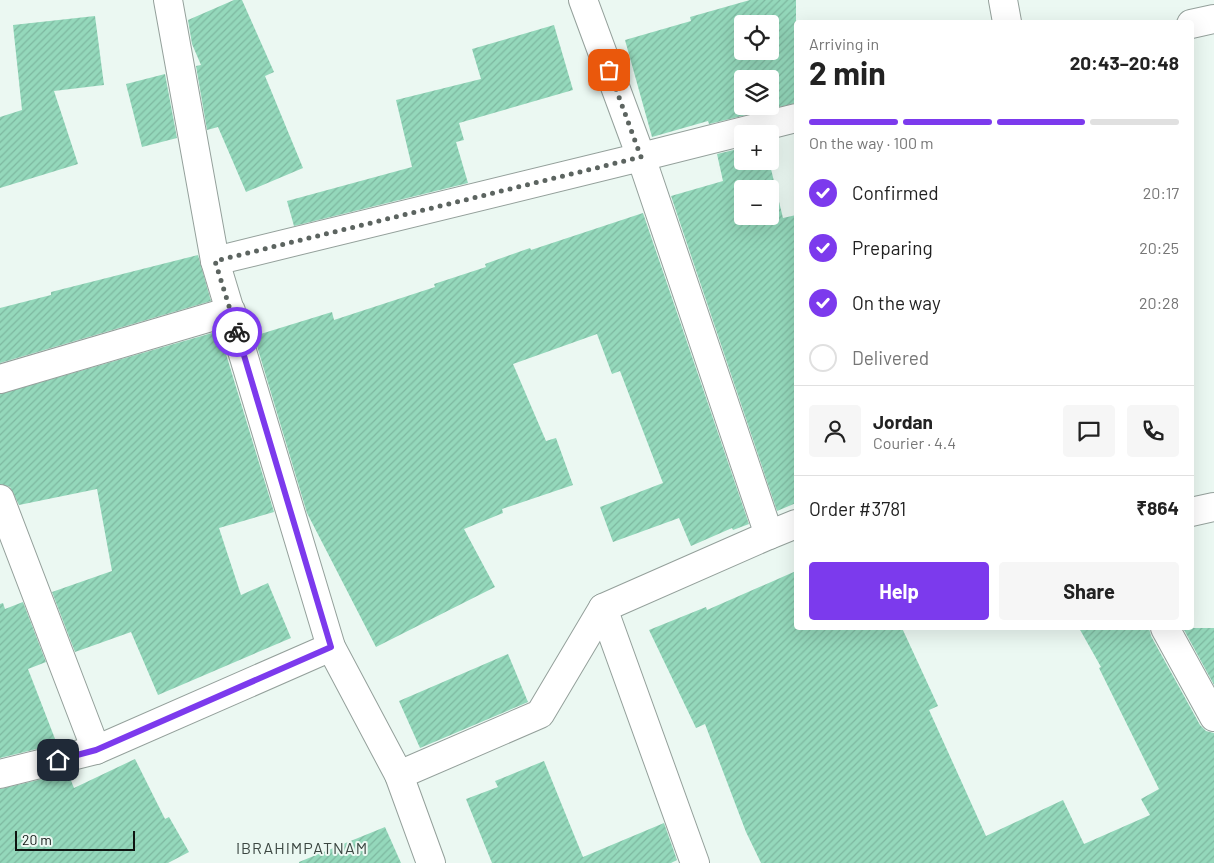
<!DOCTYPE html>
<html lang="en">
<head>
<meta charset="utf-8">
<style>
	body { margin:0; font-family:Barlow,sans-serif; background:#f6f6f6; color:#222; height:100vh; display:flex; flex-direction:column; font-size:19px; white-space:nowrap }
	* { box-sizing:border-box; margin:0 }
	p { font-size:16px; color:#767676 }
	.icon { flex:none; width:28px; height:28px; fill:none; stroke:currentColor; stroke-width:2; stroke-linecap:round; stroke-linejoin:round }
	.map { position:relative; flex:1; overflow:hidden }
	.side { position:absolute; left:794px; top:20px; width:400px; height:610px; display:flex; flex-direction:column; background:#fff; border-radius:5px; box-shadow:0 5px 20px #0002 }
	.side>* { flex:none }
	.fabs { position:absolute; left:734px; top:15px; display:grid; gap:10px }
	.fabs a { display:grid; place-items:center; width:45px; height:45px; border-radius:5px; background:#fff; box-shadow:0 5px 20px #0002; font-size:25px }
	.scale { position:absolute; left:15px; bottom:12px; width:120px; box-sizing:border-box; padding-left:5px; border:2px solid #0f1411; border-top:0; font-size:14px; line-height:18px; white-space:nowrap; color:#0f1411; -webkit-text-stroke:4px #ebf8f2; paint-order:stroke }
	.pin { position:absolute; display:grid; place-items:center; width:42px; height:42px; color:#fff; margin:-21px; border-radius:10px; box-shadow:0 2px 8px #0006 }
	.courier { position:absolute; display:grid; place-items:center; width:50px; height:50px; margin:-25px; border:4px solid #7c3aed; border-radius:50%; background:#fff; color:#222; box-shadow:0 1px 6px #0007 }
	.headline em { font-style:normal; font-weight:700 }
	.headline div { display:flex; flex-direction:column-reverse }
	.headline { display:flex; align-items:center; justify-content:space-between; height:85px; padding:0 15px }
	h1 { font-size:32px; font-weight:700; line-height:38px }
	.bar { display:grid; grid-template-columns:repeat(4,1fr); gap:8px 5px; align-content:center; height:60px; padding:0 15px }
	.bar i { height:6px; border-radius:4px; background:#e0e0e0 }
	.bar .current { background:#7c3aed }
	.bar p { grid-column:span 4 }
	.line { display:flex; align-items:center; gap:12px; padding:0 15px; border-top:1px solid #e0e0e0 }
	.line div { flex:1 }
	.round { display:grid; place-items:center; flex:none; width:52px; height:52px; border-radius:5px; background:#f6f6f6 }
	ol { padding:0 15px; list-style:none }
	li { display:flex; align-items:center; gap:15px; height:55px }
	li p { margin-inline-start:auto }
	li .icon { padding:5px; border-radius:50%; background:#7c3aed; color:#fff; stroke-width:4 }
	li:last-child { color:#767676 }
	li i { width:28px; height:28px; border:2px solid #e0e0e0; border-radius:50% }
	.action { display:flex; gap:10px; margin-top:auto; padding:10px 15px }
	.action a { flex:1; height:58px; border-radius:5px; background:#7c3aed; color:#fff; font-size:20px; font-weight:700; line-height:58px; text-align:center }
	.action a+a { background:#f6f6f6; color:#222 }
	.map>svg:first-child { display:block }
</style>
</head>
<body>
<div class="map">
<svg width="1214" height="863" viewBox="0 0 1214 863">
	<defs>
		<pattern id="building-hatch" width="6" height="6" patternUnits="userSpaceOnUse" patternTransform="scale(1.25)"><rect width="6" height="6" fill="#94d8bb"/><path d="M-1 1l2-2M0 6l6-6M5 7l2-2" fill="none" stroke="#7eb8a0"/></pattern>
	</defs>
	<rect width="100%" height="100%" fill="#ebf8f2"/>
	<g fill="url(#building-hatch)" fill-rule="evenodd">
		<path d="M 234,0 L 242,0 L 274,72 L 265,76 L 303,168 L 246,192 L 218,127 L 207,130 L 196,66 L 201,65 L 192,44 L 188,20 Z"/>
		<path d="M 750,0 L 796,0 L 796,103 L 709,124 L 708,121 L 652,137 L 625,40 L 691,21 L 690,17 ZM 742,24 L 770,24 L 770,51 L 742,51 ZM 742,79 L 770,79 L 770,106 L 742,106 Z"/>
		<path d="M 95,16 L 104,85 L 54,91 L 78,164 L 0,188 L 0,117 L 22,110 L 13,25 Z"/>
		<path d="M 554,25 L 573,90 L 459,123 L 464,140 L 456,142 L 468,183 L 294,226 L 287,201 L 412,167 L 396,100 L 481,79 L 472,49 Z"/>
		<path d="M 165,74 L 177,138 L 142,147 L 126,84 Z"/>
		<path d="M 742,148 L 742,161 L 769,161 L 783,218 L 796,215 L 796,503 L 777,511 L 671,196 L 723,181 L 717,154 ZM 742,189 L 770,189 L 770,216 L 742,216 Z"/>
		<path d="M 643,213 L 749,524 L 733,530 L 732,528 L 691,546 L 679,518 L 613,542 L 600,507 L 663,483 L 620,371 L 612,374 L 597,334 L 513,364 L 546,441 L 556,438 L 573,485 L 502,509 L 503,513 L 464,529 L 495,587 L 376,647 L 307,513 L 254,336 L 332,312 L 334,320 L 435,287 L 434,284 L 486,267 L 485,264 L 530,248 L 531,250 Z"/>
		<path d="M 198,255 L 211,301 L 0,363 L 0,308 L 51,295 L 51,292 Z"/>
		<path d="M 219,331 L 274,512 L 219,528 L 241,595 L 268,583 L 291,638 L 158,695 L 131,632 L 75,652 L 52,592 L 112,571 L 97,489 L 19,505 L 10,487 L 0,484 L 0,394 Z"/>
		<path d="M 796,571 L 796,628 L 902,628 L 938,706 L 929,710 L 986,836 L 1063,800 L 1084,844 L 1150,815 L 1141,799 L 1159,789 L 1099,668 L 1101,667 L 1079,628 L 1149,628 L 1151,636 L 1200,725 L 1206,731 L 1214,733 L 1214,863 L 761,863 L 746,832 L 705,724 L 696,728 L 649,630 L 706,607 L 707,610 Z"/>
		<path d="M 23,602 L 46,662 L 28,669 L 57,744 L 0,758 L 0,604 L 3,603 L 5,609 Z"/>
		<path d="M 1183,628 L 1214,628 L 1214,685 Z"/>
		<path d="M 508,654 L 528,702 L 420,748 L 399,701 Z"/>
		<path d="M 135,759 L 165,819 L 169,817 L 189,852 L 168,863 L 0,863 L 0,789 L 68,773 L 74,788 Z"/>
		<path d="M 544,761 L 583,857 L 664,823 L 677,860 L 671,863 L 492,863 L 466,799 L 498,787 L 495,781 Z"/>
		<path d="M 385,827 L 401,863 L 299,863 L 299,862 Z"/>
	</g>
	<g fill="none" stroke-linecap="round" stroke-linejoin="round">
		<g stroke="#94a09b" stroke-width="30">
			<g id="minor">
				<path d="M 168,0 L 215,261 L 331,647 L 399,775 L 431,863"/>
				<path d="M 583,0 L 641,157 L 796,118"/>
				<path d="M 1003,0 L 1007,22"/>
				<path d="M 1191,24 L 1214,19"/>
				<path d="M 215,261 L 641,157 L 769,535 L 796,524"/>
				<path d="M 0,379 L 231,311"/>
				<path d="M 0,499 L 96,750"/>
				<path d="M 1191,512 L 1214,507"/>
				<path d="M 603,608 L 695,863"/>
				<path d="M 1165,628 L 1214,717"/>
				<path d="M 0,774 L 96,750 L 331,647"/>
				<path d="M 399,775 L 540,714 L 603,608 L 769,535"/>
			</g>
		</g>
		<use href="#minor" stroke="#fff" stroke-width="28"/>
	</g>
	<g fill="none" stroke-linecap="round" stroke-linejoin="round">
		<path stroke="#5c6460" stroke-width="5" stroke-dasharray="0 9" d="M 237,332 L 215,261 L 641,157 L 609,70"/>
		<path stroke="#7c3aed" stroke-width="6" d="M 58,760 L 96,750 L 331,647 L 237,332"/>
	</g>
	<g text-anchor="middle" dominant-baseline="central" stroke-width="4" stroke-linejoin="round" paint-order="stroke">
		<g font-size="16" letter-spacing="1" fill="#3c4742" stroke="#ebf8f2">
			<text x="302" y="847">IBRAHIMPATNAM</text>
		</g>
	</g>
</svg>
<div class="fabs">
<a><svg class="icon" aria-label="locate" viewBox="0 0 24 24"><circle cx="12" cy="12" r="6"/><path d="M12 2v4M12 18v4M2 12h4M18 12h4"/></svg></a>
<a><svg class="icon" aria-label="layers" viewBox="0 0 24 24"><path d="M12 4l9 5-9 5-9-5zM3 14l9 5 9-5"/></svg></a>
<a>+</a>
<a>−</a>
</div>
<div class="scale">20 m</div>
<div class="pin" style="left:609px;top:70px;background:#ea580c"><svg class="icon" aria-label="bag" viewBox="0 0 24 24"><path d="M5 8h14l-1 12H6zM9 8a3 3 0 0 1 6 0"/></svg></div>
<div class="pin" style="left:58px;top:760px;background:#1f2937"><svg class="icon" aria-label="home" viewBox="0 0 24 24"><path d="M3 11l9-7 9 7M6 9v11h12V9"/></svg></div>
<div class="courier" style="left:237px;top:332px"><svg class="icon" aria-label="bike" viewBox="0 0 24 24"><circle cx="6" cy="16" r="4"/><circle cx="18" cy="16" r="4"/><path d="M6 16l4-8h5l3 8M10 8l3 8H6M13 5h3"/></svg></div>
<section class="side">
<div class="headline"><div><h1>2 min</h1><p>Arriving in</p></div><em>20:43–20:48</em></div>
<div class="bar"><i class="current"></i><i class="current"></i><i class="current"></i><i></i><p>On the way · 100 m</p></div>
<ol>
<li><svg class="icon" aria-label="check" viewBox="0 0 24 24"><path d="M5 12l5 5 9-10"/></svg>Confirmed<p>20:17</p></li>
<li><svg class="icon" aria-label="check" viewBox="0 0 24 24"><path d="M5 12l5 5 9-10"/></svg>Preparing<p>20:25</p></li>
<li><svg class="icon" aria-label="check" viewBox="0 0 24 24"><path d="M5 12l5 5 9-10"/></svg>On the way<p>20:28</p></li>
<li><i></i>Delivered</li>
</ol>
<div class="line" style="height:90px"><a class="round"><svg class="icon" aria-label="person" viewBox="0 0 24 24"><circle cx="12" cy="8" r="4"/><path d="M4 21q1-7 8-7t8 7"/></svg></a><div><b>Jordan</b><p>Courier · 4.4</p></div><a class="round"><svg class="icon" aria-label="chat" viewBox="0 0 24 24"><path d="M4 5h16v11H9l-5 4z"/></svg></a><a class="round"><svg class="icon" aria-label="phone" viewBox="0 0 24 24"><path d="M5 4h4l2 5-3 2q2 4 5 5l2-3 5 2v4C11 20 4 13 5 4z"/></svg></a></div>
<div class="line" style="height:65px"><div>Order #3781</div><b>₹864</b></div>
<div class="action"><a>Help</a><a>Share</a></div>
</section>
</div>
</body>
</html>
